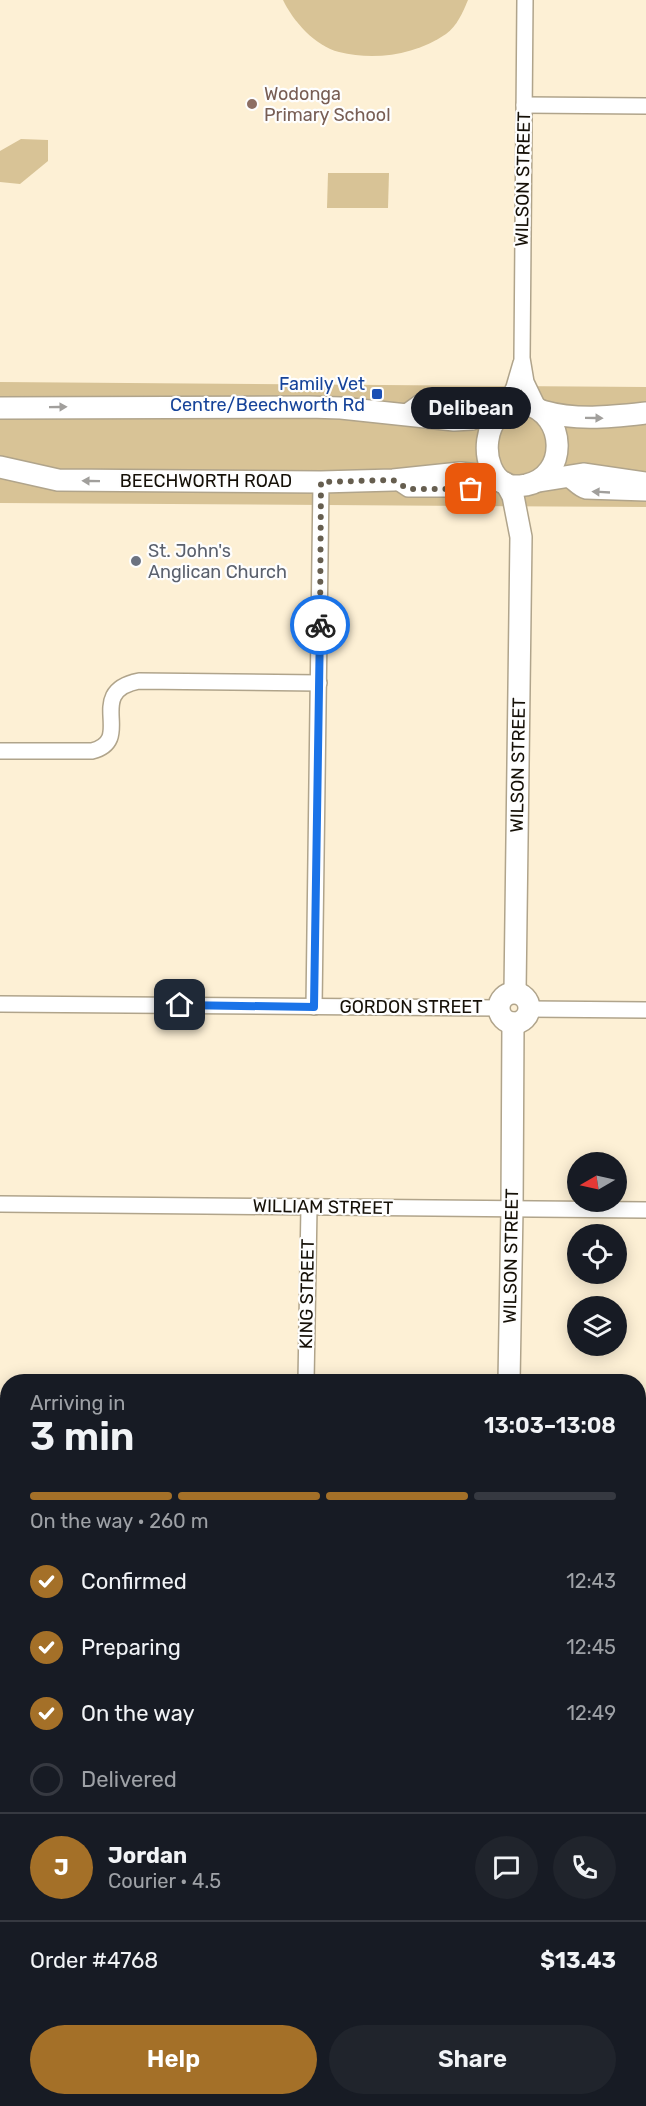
<!DOCTYPE html>
<html lang="en">
<head>
<meta charset="utf-8">
<style>
	body { margin:0; font-family:Rubik,sans-serif; background:#20242c; color:#f1f3f6; height:100vh; display:flex; flex-direction:column; font-size:22px; white-space:nowrap }
	* { box-sizing:border-box; margin:0 }
	p { font-size:20px; color:#9ea1a6 }
	.icon { flex:none; width:33px; height:33px; fill:none; stroke:currentColor; stroke-width:2; stroke-linecap:round; stroke-linejoin:round }
	.map { position:relative; flex:1; overflow:hidden }
	.panel { position:absolute; left:0px; top:1374px; width:646px; height:732px; display:flex; flex-direction:column; background:#171b24; border-radius:24px 24px 0 0; box-shadow:0 3px 15px #0003 }
	.panel>* { flex:none }
	.needle { width:39px; rotate:261deg }
	.controls { position:absolute; left:567px; top:1152px; display:grid; gap:12px }
	.controls a { display:grid; place-items:center; width:60px; height:60px; border-radius:50%; background:#171b24; box-shadow:0 3px 15px #0003; font-size:30px }
	.pin { position:absolute; display:grid; place-items:center; width:51px; height:51px; color:#fff; margin:-26px; border-radius:12px; box-shadow:0 3px 9px #0006 }
	.courier { position:absolute; display:grid; place-items:center; width:60px; height:60px; margin:-30px; border:4px solid #1a73e8; border-radius:50%; background:#fff; color:#222; box-shadow:0 2px 8px #0007 }
	.bubble { position:absolute; height:42px; border-radius:21px; background:#171b24; box-shadow:0 3px 15px #0003; font-size:20px; font-weight:600; line-height:42px; text-align:center }
	.overview em { font-style:normal; font-weight:600 }
	.overview div { display:flex; flex-direction:column-reverse }
	.overview { display:flex; align-items:center; justify-content:space-between; height:102px; padding:0 30px }
	h1 { font-size:39px; font-weight:600; line-height:45px }
	.bar { display:grid; grid-template-columns:repeat(4,1fr); gap:9px 6px; align-content:center; height:72px; padding:0 30px }
	.bar i { height:8px; border-radius:4px; background:#363941 }
	.bar .on { background:#a47028 }
	.bar p { grid-column:span 4 }
	.line { display:flex; align-items:center; gap:15px; padding:0 30px; border-top:2px solid #363941 }
	.line div { flex:1 }
	.round { display:grid; place-items:center; flex:none; width:63px; height:63px; border-radius:32px; background:#20242c }
	ol { padding:0 30px; list-style:none }
	li { display:flex; align-items:center; gap:18px; height:66px }
	li p { margin-inline-start:auto }
	li .icon { padding:6px; border-radius:50%; background:#a47028; color:#fff; stroke-width:4 }
	li:last-child { color:#9ea1a6 }
	li i { width:33px; height:33px; border:3px solid #363941; border-radius:50% }
	.cta { display:flex; gap:12px; margin-top:auto; padding:12px 30px }
	.cta a { flex:1; height:69px; border-radius:36px; background:#a47028; color:#fff; font-size:24px; font-weight:600; line-height:69px; text-align:center }
	.cta a+a { background:#20242c; color:#f1f3f6 }
	.map>svg:first-child { display:block }
</style>
</head>
<body>
<div class="map">
<svg width="646" height="2106" viewBox="0 0 646 2106">
	<rect width="100%" height="100%" fill="#fdf0d5"/>
	<g fill="#d8c396">
		<path d="M 283,0 L 468,0 C 463,12 457,26 446,34 C 415,55 375,61 339,52 C 315,46 293,21 283,0 Z"/>
		<path d="M 21,139 L 48,140 L 48,161 L 20,184 L 0,182 L 0,151 Z"/>
		<path d="M 328,173 L 389,173 L 388,208 L 327,208 Z"/>
		<path d="M 0,382 L 646,387 L 646,507 L 0,503 Z"/>
	</g>
	<g fill="none" stroke-linecap="round" stroke-linejoin="round">
		<g stroke="#b0a48b" stroke-width="18">
			<g id="street">
				<path d="M 525,0 L 522,358 L 526,382 L 539,409"/>
				<path d="M 524,105 L 646,106"/>
				<path d="M 504,409 L 514,387 L 521,363"/>
				<path d="M 402,415 L 420,402 L 460,402 L 467,404 L 478,418"/>
				<path d="M 561,476 C 572,478 575,488 586,491 L 646,493"/>
				<path d="M 396,481 L 408,489 L 471,489 L 474,474"/>
				<path d="M 0,751 L 92,751 C 136,740 83,692 139,681 L 319,683"/>
				<path d="M 0,1004 L 499,1008"/>
				<path d="M 314,1007 L 321,482"/>
				<path d="M 529,1009 L 646,1010"/>
				<path d="M 0,1204 L 646,1210"/>
				<path d="M 306,1382 L 309,1207"/>
				<path d="M 0,1404 L 8,1404"/>
				<path d="M 639,1408 L 646,1408"/>
				<path d="M 0,1641 L 8,1641"/>
				<path d="M 639,1643 L 646,1643"/>
				<path d="M 0,1833 L 8,1834"/>
				<path d="M 639,1937 L 646,1941"/>
				<path d="M 0,2047 L 8,2047"/>
				<path d="M 69,2106 L 69,2098"/>
				<path d="M 288,2106 L 288,2098"/>
			</g>
		</g>
		<g stroke="#b0a48b" stroke-width="24">
			<g id="secondary">
				<path d="M 526,404 C 566,414 569,476 526,485 C 520,486 514,487 508,485 C 477,474 479,404 526,404 Z"/>
				<path d="M 0,408 L 309,407 L 341,408 L 454,420 L 472,419 L 502,411"/>
				<path d="M 542,411 C 577,421 610,417 646,413"/>
				<path d="M 0,467 L 58,480 L 321,482 L 393,480 L 460,473 L 487,476 L 505,483"/>
				<path d="M 539,481 L 583,474 L 646,483"/>
				<path d="M 507,485 L 513,496 L 521,537 L 515,992"/>
				<circle cx="514" cy="1008" r="15"/>
				<path d="M 509,1382 L 512,1209 L 513,1023"/>
				<path d="M 497,2106 L 497,2098"/>
			</g>
		</g>
		<use href="#street" stroke="#fff" stroke-width="15"/>
		<use href="#secondary" stroke="#fff" stroke-width="21"/>
	</g>
	<defs><path id="oneway-solid" d="M-6-.8H1V-3.2L6.5 0L1 3.2V.8H-6Z" transform="scale(1.5)"/></defs>
	<g fill="#a19f9c">
		<use href="#oneway-solid" transform="translate(58 407) rotate(-1)"/>
		<use href="#oneway-solid" transform="translate(594 418) rotate(1)"/>
		<use href="#oneway-solid" transform="translate(91 481) rotate(-179)"/>
		<use href="#oneway-solid" transform="translate(601 492) rotate(-177)"/>
	</g>
	<g fill="none" stroke-linecap="round" stroke-linejoin="round">
		<path stroke="#665e4f" stroke-width="6" stroke-dasharray="0 10.8" d="M 320,625 L 321,482 L 393,480 L 408,489 L 471,489"/>
		<path stroke="#1a73e8" stroke-width="8" d="M 180,1005 L 314,1007 L 320,625"/>
	</g>
	<circle fill="#8d6e63" stroke="#fefefe" stroke-width="2" cx="252" cy="104" r="6"/>
	<rect fill="#1a4fb4" stroke="#fefefe" stroke-width="2" x="371" y="388" width="12" height="12" rx="3"/>
	<circle fill="#6b7280" stroke="#fefefe" stroke-width="2" cx="136" cy="561" r="6"/>
	<g text-anchor="middle" dominant-baseline="central" stroke-width="4.5" stroke-linejoin="round" paint-order="stroke">
		<g font-size="18" fill="#785e54" stroke="#fefefe" text-anchor="start">
			<text x="264" y="94">Wodonga<tspan x="264" dy="21">Primary School</tspan></text>
		</g>
		<g font-size="18" fill="#151007" stroke="#fefefe">
			<text transform="translate(523 179) rotate(-89)">WILSON STREET</text>
			<text x="206" y="481">BEECHWORTH ROAD</text>
			<text transform="translate(518 765) rotate(-89)">WILSON STREET</text>
			<text x="411" y="1007">GORDON STREET</text>
			<text transform="translate(323 1207) rotate(1)">WILLIAM STREET</text>
			<text transform="translate(511 1256) rotate(-89)">WILSON STREET</text>
			<text transform="translate(307 1294) rotate(-89)">KING STREET</text>
		</g>
		<g font-size="18" fill="#164399" stroke="#fefefe" text-anchor="end">
			<text x="365" y="384">Family Vet<tspan x="365" dy="21">Centre/Beechworth Rd</tspan></text>
		</g>
		<g font-size="18" fill="#5b616d" stroke="#fefefe" text-anchor="start">
			<text x="148" y="551">St. John's<tspan x="148" dy="21">Anglican Church</tspan></text>
		</g>
	</g>
</svg>
<div class="controls">
<a><svg class="needle" viewBox="-14 -14 28 28"><path d="M0-13l5 13h-10z" fill="#e53935"/><path d="M0 13l5-13h-10z" fill="#9ea1a6"/></svg></a>
<a><svg class="icon" aria-label="locate" viewBox="0 0 24 24"><circle cx="12" cy="12" r="6"/><path d="M12 2v4M12 18v4M2 12h4M18 12h4"/></svg></a>
<a><svg class="icon" aria-label="layers" viewBox="0 0 24 24"><path d="M12 4l9 5-9 5-9-5zM3 14l9 5 9-5"/></svg></a>
</div>
<div class="pin" style="left:471px;top:489px;background:#ea580c"><svg class="icon" aria-label="bag" viewBox="0 0 24 24"><path d="M5 8h14l-1 12H6zM9 8a3 3 0 0 1 6 0"/></svg></div>
<div class="pin" style="left:180px;top:1005px;background:#1f2937"><svg class="icon" aria-label="home" viewBox="0 0 24 24"><path d="M3 11l9-7 9 7M6 9v11h12V9"/></svg></div>
<div class="courier" style="left:320px;top:625px"><svg class="icon" aria-label="bike" viewBox="0 0 24 24"><circle cx="6" cy="16" r="4"/><circle cx="18" cy="16" r="4"/><path d="M6 16l4-8h5l3 8M10 8l3 8H6M13 5h3"/></svg></div>
<div class="bubble" style="left:411px;top:387px;width:120px">Delibean</div>
<section class="panel">
<div class="overview"><div><h1>3 min</h1><p>Arriving in</p></div><em>13:03–13:08</em></div>
<div class="bar"><i class="on"></i><i class="on"></i><i class="on"></i><i></i><p>On the way · 260 m</p></div>
<ol>
<li><svg class="icon" aria-label="check" viewBox="0 0 24 24"><path d="M5 12l5 5 9-10"/></svg>Confirmed<p>12:43</p></li>
<li><svg class="icon" aria-label="check" viewBox="0 0 24 24"><path d="M5 12l5 5 9-10"/></svg>Preparing<p>12:45</p></li>
<li><svg class="icon" aria-label="check" viewBox="0 0 24 24"><path d="M5 12l5 5 9-10"/></svg>On the way<p>12:49</p></li>
<li><i></i>Delivered</li>
</ol>
<div class="line" style="height:108px"><b class="round" style="background:#a47028;color:#fff">J</b><div><b>Jordan</b><p>Courier · 4.5</p></div><a class="round"><svg class="icon" aria-label="chat" viewBox="0 0 24 24"><path d="M4 5h16v11H9l-5 4z"/></svg></a><a class="round"><svg class="icon" aria-label="phone" viewBox="0 0 24 24"><path d="M5 4h4l2 5-3 2q2 4 5 5l2-3 5 2v4C11 20 4 13 5 4z"/></svg></a></div>
<div class="line" style="height:78px"><div>Order #4768</div><b>$13.43</b></div>
<div class="cta"><a>Help</a><a>Share</a></div>
</section>
</div>
</body>
</html>
